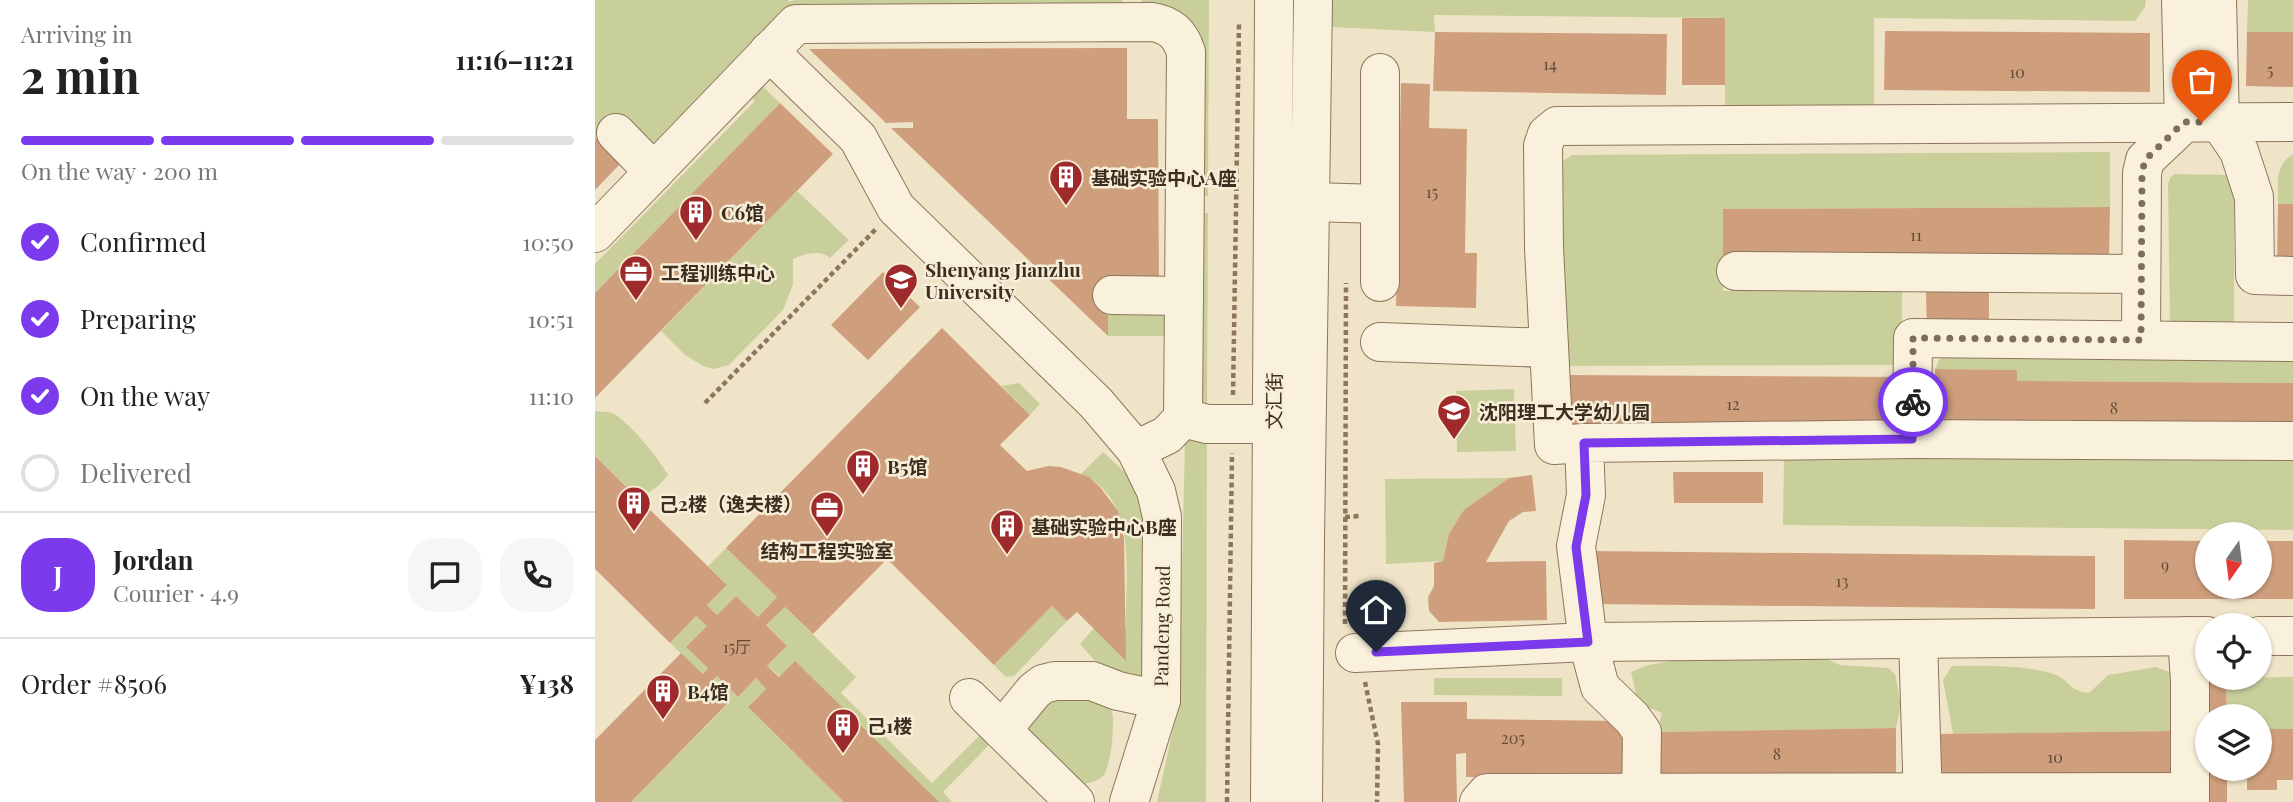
<!DOCTYPE html>
<html lang="en">
<head>
<meta charset="utf-8">
<style>
	body { margin:0; font-family:"Playfair Display","Noto Sans SC",serif; background:#f6f6f6; color:#222; height:100vh; display:flex; flex-direction:column; font-size:26px; white-space:nowrap }
	* { box-sizing:border-box; margin:0 }
	p { font-size:23px; color:#767676 }
	.icon { flex:none; width:38px; height:38px; fill:none; stroke:currentColor; stroke-width:2; stroke-linecap:round; stroke-linejoin:round }
	.map { position:relative; flex:1; overflow:hidden }
	.drawer { display:flex; flex-direction:column; background:#fff; width:595px }
	.drawer>* { flex:none }
	.needle { width:46px; rotate:194deg }
	.buttons { position:absolute; left:1600px; top:522px; display:grid; gap:14px }
	.buttons a { display:grid; place-items:center; width:77px; height:77px; border-radius:50%; background:#fff; box-shadow:0 2px 5px #0004; font-size:35px }
	.pin { position:absolute; display:grid; place-items:center; width:60px; height:60px; color:#fff; margin:-72px -30px; border-radius:50% 50% 50% 0; rotate:-45deg; box-shadow:0 0 7px #0007 }
	.pin .icon { rotate:45deg }
	.courier { position:absolute; display:grid; place-items:center; width:70px; height:70px; margin:-35px; border:5px solid #7c3aed; border-radius:50%; background:#fff; color:#222; box-shadow:0 2px 9px #0007 }
	.headline em { font-style:normal; font-weight:700 }
	.headline div { display:flex; flex-direction:column-reverse }
	.headline { display:flex; align-items:center; justify-content:space-between; height:119px; padding:0 21px }
	h1 { font-size:46px; font-weight:700; line-height:52px }
	.bar { display:grid; grid-template-columns:repeat(4,1fr); gap:10px 7px; align-content:center; height:84px; padding:0 21px }
	.bar i { height:9px; border-radius:5px; background:#e0e0e0 }
	.bar .on { background:#7c3aed }
	.bar p { grid-column:span 4 }
	.line { display:flex; align-items:center; gap:18px; padding:0 21px; border-top:2px solid #e0e0e0 }
	.line div { flex:1 }
	.round { display:grid; place-items:center; flex:none; width:74px; height:74px; border-radius:28px; background:#f6f6f6 }
	ol { padding:0 21px; list-style:none }
	li { display:flex; align-items:center; gap:21px; height:77px }
	li p { margin-inline-start:auto }
	li .icon { padding:7px; border-radius:50%; background:#7c3aed; color:#fff; stroke-width:4 }
	li:last-child { color:#767676 }
	li i { width:38px; height:38px; border:4px solid #e0e0e0; border-radius:50% }
	main { display:flex; flex:1; min-height:0 }
	.map>svg:first-child { display:block }
</style>
</head>
<body>
<main>
<section class="drawer">
<div class="headline"><div><h1>2 min</h1><p>Arriving in</p></div><em>11:16–11:21</em></div>
<div class="bar"><i class="on"></i><i class="on"></i><i class="on"></i><i></i><p>On the way · 200 m</p></div>
<ol>
<li><svg class="icon" aria-label="check" viewBox="0 0 24 24"><path d="M5 12l5 5 9-10"/></svg>Confirmed<p>10:50</p></li>
<li><svg class="icon" aria-label="check" viewBox="0 0 24 24"><path d="M5 12l5 5 9-10"/></svg>Preparing<p>10:51</p></li>
<li><svg class="icon" aria-label="check" viewBox="0 0 24 24"><path d="M5 12l5 5 9-10"/></svg>On the way<p>11:10</p></li>
<li><i></i>Delivered</li>
</ol>
<div class="line" style="height:126px"><b class="round" style="background:#7c3aed;color:#fff">J</b><div><b>Jordan</b><p>Courier · 4.9</p></div><a class="round"><svg class="icon" aria-label="chat" viewBox="0 0 24 24"><path d="M4 5h16v11H9l-5 4z"/></svg></a><a class="round"><svg class="icon" aria-label="phone" viewBox="0 0 24 24"><path d="M5 4h4l2 5-3 2q2 4 5 5l2-3 5 2v4C11 20 4 13 5 4z"/></svg></a></div>
<div class="line" style="height:91px"><div>Order #8506</div><b>¥138</b></div>
</section>
<div class="map">
<svg width="1698" height="802" viewBox="0 0 1698 802">
	<rect width="100%" height="100%" fill="#f0e4c8"/>
	<g fill="#c9cf9b">
		<path d="M 0,0 L 193,0 L 193,2 L 200,0 L 526,0 L 534,6 L 199,16 L 59,156 L 21,114 L 16,114 C 13,125 12,134 0,137 Z"/>
		<path d="M 546,0 L 614,0 L 613,197 L 607,193 L 603,47 L 549,5 Z"/>
		<path d="M 736,0 L 1551,0 L 1550,7 L 1540,21 L 1279,18 L 1279,112 L 1130,112 L 1130,18 L 839,15 L 840,32 L 736,27 Z"/>
		<path d="M 1653,0 L 1698,0 L 1698,32 L 1652,32 Z"/>
		<path d="M 166,85 L 185,103 L 0,293 L 0,264 L 160,101 L 151,92 Z"/>
		<path d="M 1515,152 L 1515,207 L 1128,209 L 1128,291 L 1307,290 L 1307,365 L 969,366 L 968,161 L 977,155 Z"/>
		<path d="M 1698,154 L 1698,204 L 1683,204 C 1683,184 1679,166 1698,154 Z"/>
		<path d="M 1580,174 L 1632,175 L 1639,190 L 1639,319 L 1636,325 L 1575,324 L 1573,184 L 1575,178 Z"/>
		<path d="M 202,191 L 254,240 L 235,258 C 224,249 210,254 198,259 L 198,285 L 188,310 L 134,365 L 119,369 L 108,366 L 90,355 L 66,331 Z"/>
		<path d="M 609,213 L 613,213 L 612,407 L 604,407 L 606,215 Z"/>
		<path d="M 513,302 L 570,302 L 573,336 L 513,336 Z"/>
		<path d="M 1345,358 L 1698,361 L 1698,383 L 1422,381 L 1421,370 L 1340,369 Z"/>
		<path d="M 424,383 L 445,404 L 435,415 L 406,386 Z"/>
		<path d="M 919,389 L 921,451 L 862,452 L 861,391 Z"/>
		<path d="M 0,411 C 5,412 12,411 17,413 C 33,420 64,459 73,475 L 63,486 L 45,499 L 0,456 Z"/>
		<path d="M 590,440 L 612,440 L 611,802 L 562,802 L 584,702 Z"/>
		<path d="M 508,452 L 538,480 L 549,498 L 554,680 L 510,672 L 485,644 L 499,628 L 515,644 L 531,627 C 530,577 544,498 486,474 Z"/>
		<path d="M 1189,457 L 1698,461 L 1698,530 L 1188,525 Z"/>
		<path d="M 914,478 L 869,511 L 854,534 L 848,561 L 791,564 L 790,479 Z"/>
		<path d="M 131,548 L 182,597 L 163,617 L 141,596 L 122,615 L 112,605 L 132,585 L 113,566 Z"/>
		<path d="M 457,606 L 472,621 L 419,676 L 411,677 L 399,665 Z"/>
		<path d="M 190,607 L 261,677 L 246,693 L 337,783 L 389,731 L 398,741 L 348,792 L 357,802 L 344,802 L 172,666 L 192,646 L 171,625 Z"/>
		<path d="M 101,616 L 112,626 L 92,647 L 113,668 L 108,674 L 75,643 Z"/>
		<path d="M 1152,654 L 1230,658 L 1245,665 L 1293,668 L 1300,674 L 1306,705 L 1301,728 L 1062,732 L 1067,713 L 1043,703 L 1036,672 L 1054,665 L 1082,660 L 1142,660 Z"/>
		<path d="M 1357,666 C 1391,666 1429,664 1461,675 C 1476,681 1473,691 1494,693 L 1513,675 L 1561,667 L 1577,673 L 1580,731 L 1358,734 L 1348,680 Z"/>
		<path d="M 122,676 L 143,697 L 161,678 L 171,689 L 153,707 L 249,802 L 36,802 L 135,702 L 116,682 Z"/>
		<path d="M 1698,677 L 1698,729 L 1664,729 L 1664,716 L 1632,716 L 1631,678 Z"/>
		<path d="M 839,678 L 967,678 L 967,696 L 839,695 Z"/>
		<path d="M 457,697 L 494,697 L 516,709 C 521,720 516,767 508,776 C 504,781 494,782 488,785 L 433,732 L 434,727 Z"/>
	</g>
	<g fill="#cf9f7d">
		<rect x="1087" y="18" width="43" height="67"/>
		<path d="M 1290,31 L 1555,33 L 1555,92 L 1289,90 Z"/>
		<path d="M 840,32 L 1072,34 L 1071,95 L 838,91 Z"/>
		<path d="M 1652,32 L 1698,32 L 1698,87 L 1651,86 Z"/>
		<path d="M 532,48 L 532,119 L 563,119 L 564,286 L 513,286 L 513,336 L 296,128 L 318,128 L 318,122 L 291,123 L 214,49 Z"/>
		<path d="M 806,83 L 835,84 L 834,128 L 872,129 L 870,253 L 882,253 L 881,308 L 801,306 Z"/>
		<path d="M 185,103 L 238,154 L 0,398 L 0,293 Z"/>
		<path d="M 0,137 L 26,163 L 0,190 Z"/>
		<path d="M 1683,204 L 1698,204 L 1698,261 L 1682,261 Z"/>
		<path d="M 1515,207 L 1514,260 L 1128,260 L 1128,209 Z"/>
		<path d="M 288,272 L 325,307 L 273,360 L 236,325 Z"/>
		<path d="M 1394,291 L 1394,333 L 1332,334 L 1331,292 Z"/>
		<path d="M 347,328 L 435,415 L 405,445 L 432,471 L 453,466 L 466,467 L 494,477 L 505,487 L 523,511 L 529,539 L 531,661 L 482,612 L 472,621 L 457,606 L 399,665 L 292,559 L 218,634 L 190,607 L 171,625 L 192,646 L 172,666 L 184,677 L 200,661 L 344,802 L 249,802 L 153,707 L 171,689 L 161,678 L 143,697 L 122,676 L 116,682 L 135,701 L 36,802 L 0,802 L 0,740 L 86,653 L 108,674 L 113,668 L 91,647 L 112,626 L 101,616 L 75,643 L 0,569 L 0,456 L 132,585 L 112,605 L 122,615 L 141,596 L 163,617 L 182,597 L 131,548 Z"/>
		<path d="M 1340,369 L 1422,370 L 1422,381 L 1698,383 L 1698,434 L 1339,430 Z"/>
		<path d="M 973,375 L 1303,377 L 1303,431 L 973,429 Z"/>
		<path d="M 1078,472 L 1168,472 L 1168,503 L 1079,503 Z"/>
		<path d="M 937,475 L 941,511 L 928,512 L 914,521 L 891,562 L 951,561 L 952,620 L 844,622 L 834,611 L 833,597 L 839,586 L 839,563 L 848,561 L 854,534 L 869,510 L 914,478 Z"/>
		<path d="M 1529,540 L 1612,541 L 1612,586 L 1664,586 L 1664,541 L 1698,541 L 1698,599 L 1529,599 Z"/>
		<path d="M 995,551 L 1500,556 L 1500,609 L 995,604 Z"/>
		<path d="M 1613,678 L 1631,678 L 1632,716 L 1613,716 Z"/>
		<path d="M 806,702 L 872,702 L 872,719 L 1028,721 L 1027,779 L 871,777 L 871,753 L 861,754 L 862,802 L 809,802 Z"/>
		<path d="M 1301,728 L 1301,774 L 1063,778 L 1062,732 Z"/>
		<path d="M 1664,729 L 1698,729 L 1698,780 L 1682,780 L 1682,790 L 1652,790 L 1652,779 L 1632,779 L 1632,802 L 1614,802 L 1613,768 L 1664,768 Z"/>
		<path d="M 1580,731 L 1581,778 L 1339,782 L 1339,734 Z"/>
	</g>
	<g fill="none" stroke-linecap="round" stroke-linejoin="round">
		<g stroke="#8d765c" stroke-width="40">
			<g id="minor">
				<path d="M 1622,0 L 1625,123 L 1644,151 L 1659,197 L 1660,275 L 1698,276"/>
				<path d="M 174,51 L 263,138 L 301,208 L 501,403 L 541,450 L 561,491 L 567,517 L 566,700 L 534,802"/>
				<path d="M 21,133 L 59,172"/>
				<path d="M 716,202 L 785,204"/>
				<path d="M 0,233 L 201,24 L 557,22 C 576,25 585,34 591,52 L 588,418 L 572,435 L 541,450"/>
				<path d="M 1141,271 L 1546,274"/>
				<path d="M 785,282 L 785,73"/>
				<path d="M 517,295 L 589,296"/>
				<path d="M 1546,339 L 1547,173 L 1550,160 L 1589,123 L 1586,0"/>
				<path d="M 785,342 L 954,348"/>
				<path d="M 1698,342 L 1318,338 L 1317,439 L 1698,441"/>
				<path d="M 588,418 L 612,424 L 678,424"/>
				<path d="M 989,443 L 959,445 L 949,248 L 948,146 L 952,134 L 962,126 L 1698,122"/>
				<path d="M 1592,636 L 1595,681 L 1595,802"/>
				<path d="M 1664,636 L 1698,636"/>
				<path d="M 1323,639 L 1328,802"/>
				<path d="M 760,653 L 993,642 L 1612,636"/>
				<path d="M 374,698 L 480,802"/>
				<path d="M 407,730 L 439,691 L 448,684 L 460,681 L 497,681 L 523,691 L 566,700"/>
				<path d="M 675,802 L 679,0"/>
				<path d="M 708,802 L 710,539 L 718,0"/>
				<path d="M 884,802 L 892,793 L 1595,792"/>
				<path d="M 1046,802 L 1047,732 L 1037,718 L 1005,687 L 993,642 L 981,546 L 991,495 L 989,443 L 1317,439"/>
			</g>
		</g>
		<g stroke="#8d765c" stroke-width="4.5" stroke-dasharray="5 3.5" stroke-linecap="butt">
			<path d="M 638,395 L 644,24"/>
			<path d="M 110,403 L 281,229"/>
			<path d="M 750,517 L 764,516"/>
			<path d="M 750,624 L 751,283"/>
			<path d="M 770,682 L 783,744 L 782,802"/>
			<path d="M 632,802 L 637,453"/>
		</g>
		<use href="#minor" stroke="#faf1dc" stroke-width="38"/>
	</g>
	<g fill="none" stroke-linecap="round" stroke-linejoin="round">
		<path stroke="#7c6e5b" stroke-width="7" stroke-dasharray="0 12.6" d="M 1318,402 L 1318,338 L 1546,340 L 1547,173 L 1550,160 L 1589,122 L 1607,122"/>
		<path stroke="#7c3aed" stroke-width="9" d="M 781,652 L 993,642 L 981,547 L 991,495 L 989,443 L 1317,439 L 1318,402"/>
	</g>
	<defs>
		<g id="building-pin" transform="scale(1.75)"><path d="M0 17L-7.5 6A9.5 9.5 0 1 1 7.5 6Z" fill="#9e2a2b" stroke="#f7eed8"/><path d="M-4-6H4V6H1V3H-1V6H-4ZM-2.5-4.3h1.7v1.8h-1.7ZM.8-4.3h1.7v1.8H.8ZM-2.5-1h1.7V.8h-1.7ZM.8-1h1.7V.8H.8Z" fill="#fff"/></g>
		<g id="office-pin" transform="scale(1.75)"><path d="M0 17L-7.5 6A9.5 9.5 0 1 1 7.5 6Z" fill="#9e2a2b" stroke="#f7eed8"/><path d="M-6-3h4V-5.5h4V-3h4V5H-6ZM-1-4.5V-3h2v-1.5ZM-6 0V1H6V0Z" fill="#fff"/></g>
		<g id="university-pin" transform="scale(1.75)"><path d="M0 17L-7.5 6A9.5 9.5 0 1 1 7.5 6Z" fill="#9e2a2b" stroke="#f7eed8"/><path d="M0-5L7-2L0 1L-7-2ZM-4 1L0 2.5L4 1V4Q0 6-4 4Z" fill="#fff"/></g>
		<g id="school-pin" transform="scale(1.75)"><path d="M0 17L-7.5 6A9.5 9.5 0 1 1 7.5 6Z" fill="#9e2a2b" stroke="#f7eed8"/><path d="M0-5L7-2L0 1L-7-2ZM-4 1L0 2.5L4 1V4Q0 6-4 4Z" fill="#fff"/></g>
	</defs>
	<g fill-rule="evenodd">
		<use href="#building-pin" x="471" y="177"/>
		<use href="#building-pin" x="101" y="212"/>
		<use href="#office-pin" x="41" y="272"/>
		<use href="#university-pin" x="306" y="280"/>
		<use href="#school-pin" x="859" y="411"/>
		<use href="#building-pin" x="268" y="466"/>
		<use href="#building-pin" x="39" y="503"/>
		<use href="#office-pin" x="232" y="508"/>
		<use href="#building-pin" x="412" y="526"/>
		<use href="#building-pin" x="68" y="691"/>
		<use href="#building-pin" x="248" y="725"/>
	</g>
	<g text-anchor="middle" dominant-baseline="central" stroke-width="5" stroke-linejoin="round" paint-order="stroke">
		<g font-size="16" fill="#624a37">
			<text x="955" y="63">14</text>
			<text x="1675" y="69">5</text>
			<text x="1422" y="71">10</text>
			<text x="837" y="191">15</text>
			<text x="1321" y="234">11</text>
			<text x="1138" y="403">12</text>
			<text x="1519" y="407">8</text>
			<text x="1570" y="564">9</text>
			<text x="1247" y="580">13</text>
			<text x="142" y="646">15厅</text>
			<text x="918" y="737">205</text>
			<text x="1182" y="753">8</text>
			<text x="1460" y="756">10</text>
		</g>
		<g font-size="19" font-weight="bold" fill="#3d2e20" stroke="#f7eed8" text-anchor="start">
			<text x="496" y="177">基础实验中心A座</text>
			<text x="126" y="212">C6馆</text>
			<text x="330" y="269">Shenyang Jianzhu<tspan x="330" dy="22">University</tspan></text>
			<text x="66" y="272">工程训练中心</text>
			<text x="884" y="411">沈阳理工大学幼儿园</text>
			<text x="292" y="466">B5馆</text>
			<text x="64" y="503">己2楼（逸夫楼）</text>
			<text x="436" y="526">基础实验中心B座</text>
			<text x="232" y="550" text-anchor="middle">结构工程实验室</text>
			<text x="92" y="691">B4馆</text>
			<text x="272" y="725">己1楼</text>
		</g>
		<g font-size="19" fill="#3d2e20" stroke="#f7eed8">
			<text transform="translate(678 401) rotate(-90)">文汇街</text>
			<text transform="translate(566 626) rotate(-89)">Pandeng Road</text>
		</g>
	</g>
</svg>
<div class="buttons">
<a><svg class="needle" viewBox="-14 -14 28 28"><path d="M0-13l5 13h-10z" fill="#e53935"/><path d="M0 13l5-13h-10z" fill="#767676"/></svg></a>
<a><svg class="icon" aria-label="locate" viewBox="0 0 24 24"><circle cx="12" cy="12" r="6"/><path d="M12 2v4M12 18v4M2 12h4M18 12h4"/></svg></a>
<a><svg class="icon" aria-label="layers" viewBox="0 0 24 24"><path d="M12 4l9 5-9 5-9-5zM3 14l9 5 9-5"/></svg></a>
</div>
<div class="pin" style="left:1607px;top:122px;background:#ea580c"><svg class="icon" aria-label="bag" viewBox="0 0 24 24"><path d="M5 8h14l-1 12H6zM9 8a3 3 0 0 1 6 0"/></svg></div>
<div class="pin" style="left:781px;top:652px;background:#1f2937"><svg class="icon" aria-label="home" viewBox="0 0 24 24"><path d="M3 11l9-7 9 7M6 9v11h12V9"/></svg></div>
<div class="courier" style="left:1318px;top:402px"><svg class="icon" aria-label="bike" viewBox="0 0 24 24"><circle cx="6" cy="16" r="4"/><circle cx="18" cy="16" r="4"/><path d="M6 16l4-8h5l3 8M10 8l3 8H6M13 5h3"/></svg></div>
</div>
</main>
</body>
</html>
